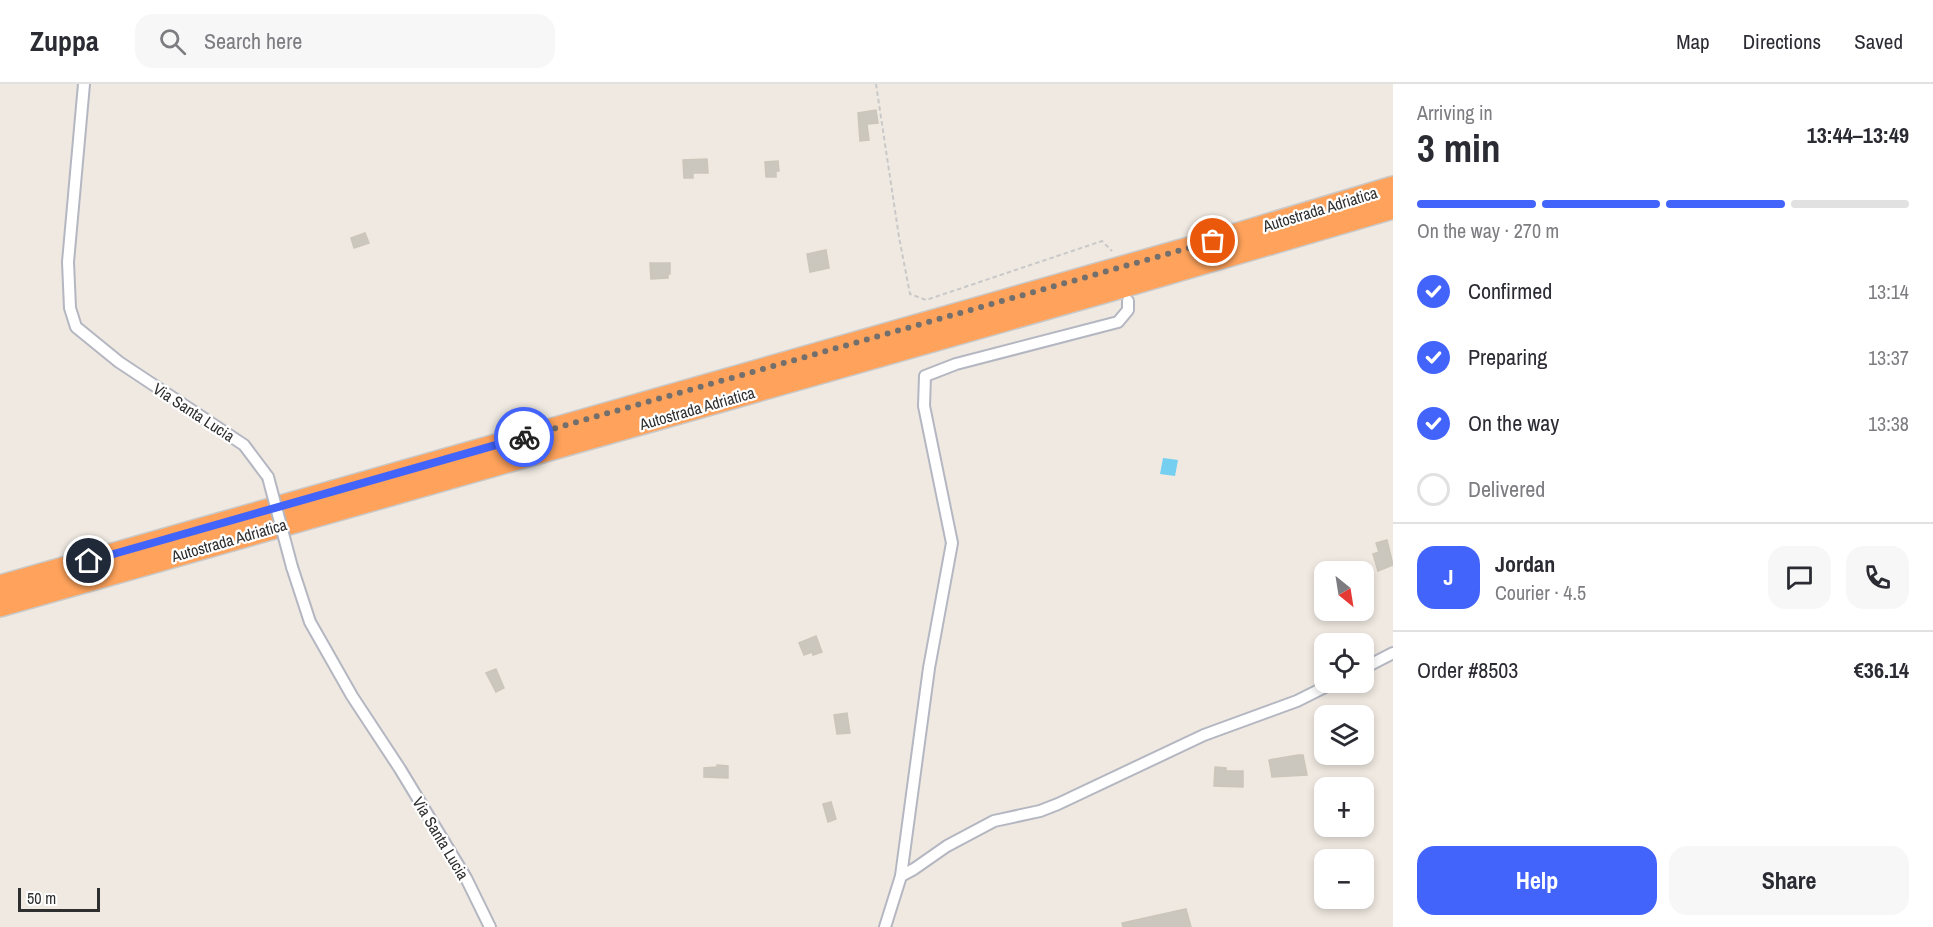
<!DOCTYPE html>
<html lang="en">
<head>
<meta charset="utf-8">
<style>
	body { margin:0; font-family:"Archivo Narrow",sans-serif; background:#f7f7f7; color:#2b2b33; height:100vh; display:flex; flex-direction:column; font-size:22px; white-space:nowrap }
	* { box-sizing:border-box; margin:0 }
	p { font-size:20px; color:#7c7c81 }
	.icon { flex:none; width:33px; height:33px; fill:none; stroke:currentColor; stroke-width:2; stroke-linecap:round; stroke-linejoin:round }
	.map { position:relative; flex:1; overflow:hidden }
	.panel { display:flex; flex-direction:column; background:#fff; width:540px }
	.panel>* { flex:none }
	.needle { width:39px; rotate:150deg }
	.fabs { position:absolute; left:1314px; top:477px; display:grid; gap:12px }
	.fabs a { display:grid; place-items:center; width:60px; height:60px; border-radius:12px; background:#fff; box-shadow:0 3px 9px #0003; font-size:30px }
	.scale { position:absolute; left:18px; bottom:15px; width:82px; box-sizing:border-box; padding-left:6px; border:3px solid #2e2e2e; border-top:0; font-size:16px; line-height:21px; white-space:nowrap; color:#2e2e2e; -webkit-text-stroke:4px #fff; paint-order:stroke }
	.pin { position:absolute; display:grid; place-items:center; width:51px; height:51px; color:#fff; margin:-26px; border:3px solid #fff; border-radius:50%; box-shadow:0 2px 6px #0007 }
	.courier { position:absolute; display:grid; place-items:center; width:60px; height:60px; margin:-30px; border:4px solid #4264fb; border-radius:50%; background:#fff; color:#222; box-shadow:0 2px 8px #0007 }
	.overview em { font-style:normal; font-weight:800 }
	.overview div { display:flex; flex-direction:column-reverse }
	.overview { display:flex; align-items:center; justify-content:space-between; height:102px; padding:0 24px }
	h1 { font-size:39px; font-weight:800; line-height:45px }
	.bar { display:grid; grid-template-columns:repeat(4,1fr); gap:9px 6px; align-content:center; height:72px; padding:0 24px }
	.bar i { height:8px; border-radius:4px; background:#e1e1e2 }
	.bar .active { background:#4264fb }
	.bar p { grid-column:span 4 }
	.line { display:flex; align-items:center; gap:15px; padding:0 24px; border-top:2px solid #e1e1e2 }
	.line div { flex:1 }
	.round { display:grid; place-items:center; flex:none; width:63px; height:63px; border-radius:18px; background:#f7f7f7 }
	ol { padding:0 24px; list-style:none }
	li { display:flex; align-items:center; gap:18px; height:66px }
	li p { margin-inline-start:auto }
	li .icon { padding:6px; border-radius:50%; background:#4264fb; color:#fff; stroke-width:4 }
	li:last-child { color:#7c7c81 }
	li i { width:33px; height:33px; border:3px solid #e1e1e2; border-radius:50% }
	.cta { display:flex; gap:12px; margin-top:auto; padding:12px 24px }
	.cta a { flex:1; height:69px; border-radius:18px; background:#4264fb; color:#fff; font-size:24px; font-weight:800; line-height:69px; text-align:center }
	.cta a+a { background:#f7f7f7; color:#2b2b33 }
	header { display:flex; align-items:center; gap:36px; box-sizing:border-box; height:84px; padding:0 30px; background:#fff; border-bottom:2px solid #e1e1e2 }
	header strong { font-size:28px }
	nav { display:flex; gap:33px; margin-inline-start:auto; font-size:21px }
	.search { width:420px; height:54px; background:#f7f7f7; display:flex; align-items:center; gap:15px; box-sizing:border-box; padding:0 21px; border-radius:18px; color:#7c7c81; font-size:22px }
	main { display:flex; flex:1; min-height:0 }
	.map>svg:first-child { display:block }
</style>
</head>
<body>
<header>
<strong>Zuppa</strong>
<div class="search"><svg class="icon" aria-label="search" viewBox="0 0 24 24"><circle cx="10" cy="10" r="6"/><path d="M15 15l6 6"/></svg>Search here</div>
<nav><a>Map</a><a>Directions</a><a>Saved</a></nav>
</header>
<main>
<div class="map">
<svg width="1393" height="843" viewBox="0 0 1393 843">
	<rect width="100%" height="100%" fill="#efe9e1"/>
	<path fill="#75cff0" d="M 1163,374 L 1178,376 L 1175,392 L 1160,390 Z"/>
	<g fill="#cbc7bf" stroke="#cbc5ba" stroke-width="1.5">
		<path d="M 876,26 L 878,39 L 867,40 L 869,56 L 860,57 L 858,29 Z"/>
		<path d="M 707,75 L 708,89 L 693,89 L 693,94 L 684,94 L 683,76 Z"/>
		<path d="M 778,77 L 779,87 L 776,87 L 776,93 L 766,93 L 765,78 Z"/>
		<path d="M 365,149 L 369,159 L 354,164 L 351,154 Z"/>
		<path d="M 826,166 L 829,184 L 810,188 L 807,170 Z"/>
		<path d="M 650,179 L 670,179 L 670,190 L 668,190 L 668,194 L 651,195 Z"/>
		<path d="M 1387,456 L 1393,481 L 1378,487 L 1373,470 L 1379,468 L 1376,459 Z"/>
		<path d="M 816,552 L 822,568 L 813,571 L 812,568 L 804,571 L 799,559 Z"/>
		<path d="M 496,585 L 504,604 L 496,608 L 486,589 Z"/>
		<path d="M 847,629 L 850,649 L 837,650 L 834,631 Z"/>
		<path d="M 1298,671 L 1303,671 L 1307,691 L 1272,693 L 1269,676 Z"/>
		<path d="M 717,681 L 728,682 L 728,694 L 704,693 L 704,684 L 717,683 Z"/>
		<path d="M 1215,683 L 1226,684 L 1226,687 L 1243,687 L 1243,703 L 1214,702 Z"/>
		<path d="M 831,718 L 836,735 L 828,738 L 823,720 Z"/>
		<path d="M 1186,825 L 1191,843 L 1123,843 L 1122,839 Z"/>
	</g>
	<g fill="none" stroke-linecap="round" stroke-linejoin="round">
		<g stroke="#b4b7c1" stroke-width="14">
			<g id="minor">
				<path d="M 84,0 L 68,178 L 70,224 L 76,243 L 119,278 L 244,361 L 268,393"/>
				<path d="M 292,483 L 310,538 L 352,612 L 400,685 L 466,794 L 490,843"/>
				<path d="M 1364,584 L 1393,569"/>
				<path d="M 901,792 L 914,785 L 947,762 L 994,737 L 1040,727 L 1058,720 L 1204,651 L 1297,617 L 1335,598"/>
				<path d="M 885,843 L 901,792 L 929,584 L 952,459 L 924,322 L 925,292 L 956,280 L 1118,238 L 1128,226 L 1128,217"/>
			</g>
		</g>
		<g stroke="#c9c9c9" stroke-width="24">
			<g id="motorway">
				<path d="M 0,502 L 1213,157 L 1393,103"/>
				<path d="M 0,522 L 1109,207 L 1393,124"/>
			</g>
		</g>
		<path stroke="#c9c9c9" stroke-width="2" stroke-dasharray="4.5 3" stroke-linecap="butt" d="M 876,0 L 899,153 L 910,210 L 926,216 L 1102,157 L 1112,167"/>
		<use href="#minor" stroke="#fff" stroke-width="10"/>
		<use href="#motorway" stroke="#ffa35c" stroke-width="21"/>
		<g stroke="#b4b7c1" stroke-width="14" stroke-linecap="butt">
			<path id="minor-bridge" d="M 268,393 L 292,483"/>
		</g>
		<use href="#minor-bridge" stroke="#fff" stroke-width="10"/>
	</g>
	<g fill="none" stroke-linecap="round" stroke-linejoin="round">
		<path stroke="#726f6d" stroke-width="6" stroke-dasharray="0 10.8" d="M 524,353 L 1213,157"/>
		<path stroke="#4264fb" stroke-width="8" d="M 89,477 L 524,353"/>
	</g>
	<g text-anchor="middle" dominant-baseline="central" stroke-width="4.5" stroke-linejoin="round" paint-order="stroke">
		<g font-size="16" fill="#2e2e2e" stroke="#fff">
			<text transform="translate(1320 125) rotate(-17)">Autostrada Adriatica</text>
			<text transform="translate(697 324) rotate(-16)">Autostrada Adriatica</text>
			<text transform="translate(194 328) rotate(33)">Via Santa Lucia</text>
			<text transform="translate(229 456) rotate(-16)">Autostrada Adriatica</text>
			<text transform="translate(441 754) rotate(59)">Via Santa Lucia</text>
		</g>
	</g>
</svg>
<div class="fabs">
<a><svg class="needle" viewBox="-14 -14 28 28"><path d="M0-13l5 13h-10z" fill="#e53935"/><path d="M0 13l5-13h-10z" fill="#7c7c81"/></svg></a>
<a><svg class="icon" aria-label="locate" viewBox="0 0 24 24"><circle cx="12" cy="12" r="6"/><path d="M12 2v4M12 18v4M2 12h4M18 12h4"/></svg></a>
<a><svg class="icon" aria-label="layers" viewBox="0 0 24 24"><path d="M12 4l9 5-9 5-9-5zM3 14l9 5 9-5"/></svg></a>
<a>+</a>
<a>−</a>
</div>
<div class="scale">50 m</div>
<div class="pin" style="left:1213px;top:157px;background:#ea580c"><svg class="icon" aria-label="bag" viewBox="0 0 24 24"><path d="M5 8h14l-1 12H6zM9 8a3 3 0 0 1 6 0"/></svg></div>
<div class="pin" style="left:89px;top:477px;background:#1f2937"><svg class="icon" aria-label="home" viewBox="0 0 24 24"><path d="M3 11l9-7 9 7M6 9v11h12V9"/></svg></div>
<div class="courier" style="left:524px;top:353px"><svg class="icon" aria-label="bike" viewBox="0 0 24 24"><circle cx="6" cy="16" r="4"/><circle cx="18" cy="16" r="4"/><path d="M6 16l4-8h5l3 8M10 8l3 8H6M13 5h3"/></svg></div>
</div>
<section class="panel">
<div class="overview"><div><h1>3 min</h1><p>Arriving in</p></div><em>13:44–13:49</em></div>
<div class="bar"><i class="active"></i><i class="active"></i><i class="active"></i><i></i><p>On the way · 270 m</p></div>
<ol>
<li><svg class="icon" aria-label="check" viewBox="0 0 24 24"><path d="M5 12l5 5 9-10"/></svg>Confirmed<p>13:14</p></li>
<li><svg class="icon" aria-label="check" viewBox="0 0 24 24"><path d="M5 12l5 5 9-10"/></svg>Preparing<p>13:37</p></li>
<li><svg class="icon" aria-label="check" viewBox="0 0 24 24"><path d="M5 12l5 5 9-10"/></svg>On the way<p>13:38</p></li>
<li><i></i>Delivered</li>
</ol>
<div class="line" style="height:108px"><b class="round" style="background:#4264fb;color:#fff">J</b><div><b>Jordan</b><p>Courier · 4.5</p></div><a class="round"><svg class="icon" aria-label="chat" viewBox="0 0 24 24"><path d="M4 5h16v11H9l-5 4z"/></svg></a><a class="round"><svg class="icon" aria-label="phone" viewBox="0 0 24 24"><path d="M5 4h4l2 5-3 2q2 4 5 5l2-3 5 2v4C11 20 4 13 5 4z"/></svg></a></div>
<div class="line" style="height:78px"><div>Order #8503</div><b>€36.14</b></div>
<div class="cta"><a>Help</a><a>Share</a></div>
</section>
</main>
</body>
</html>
